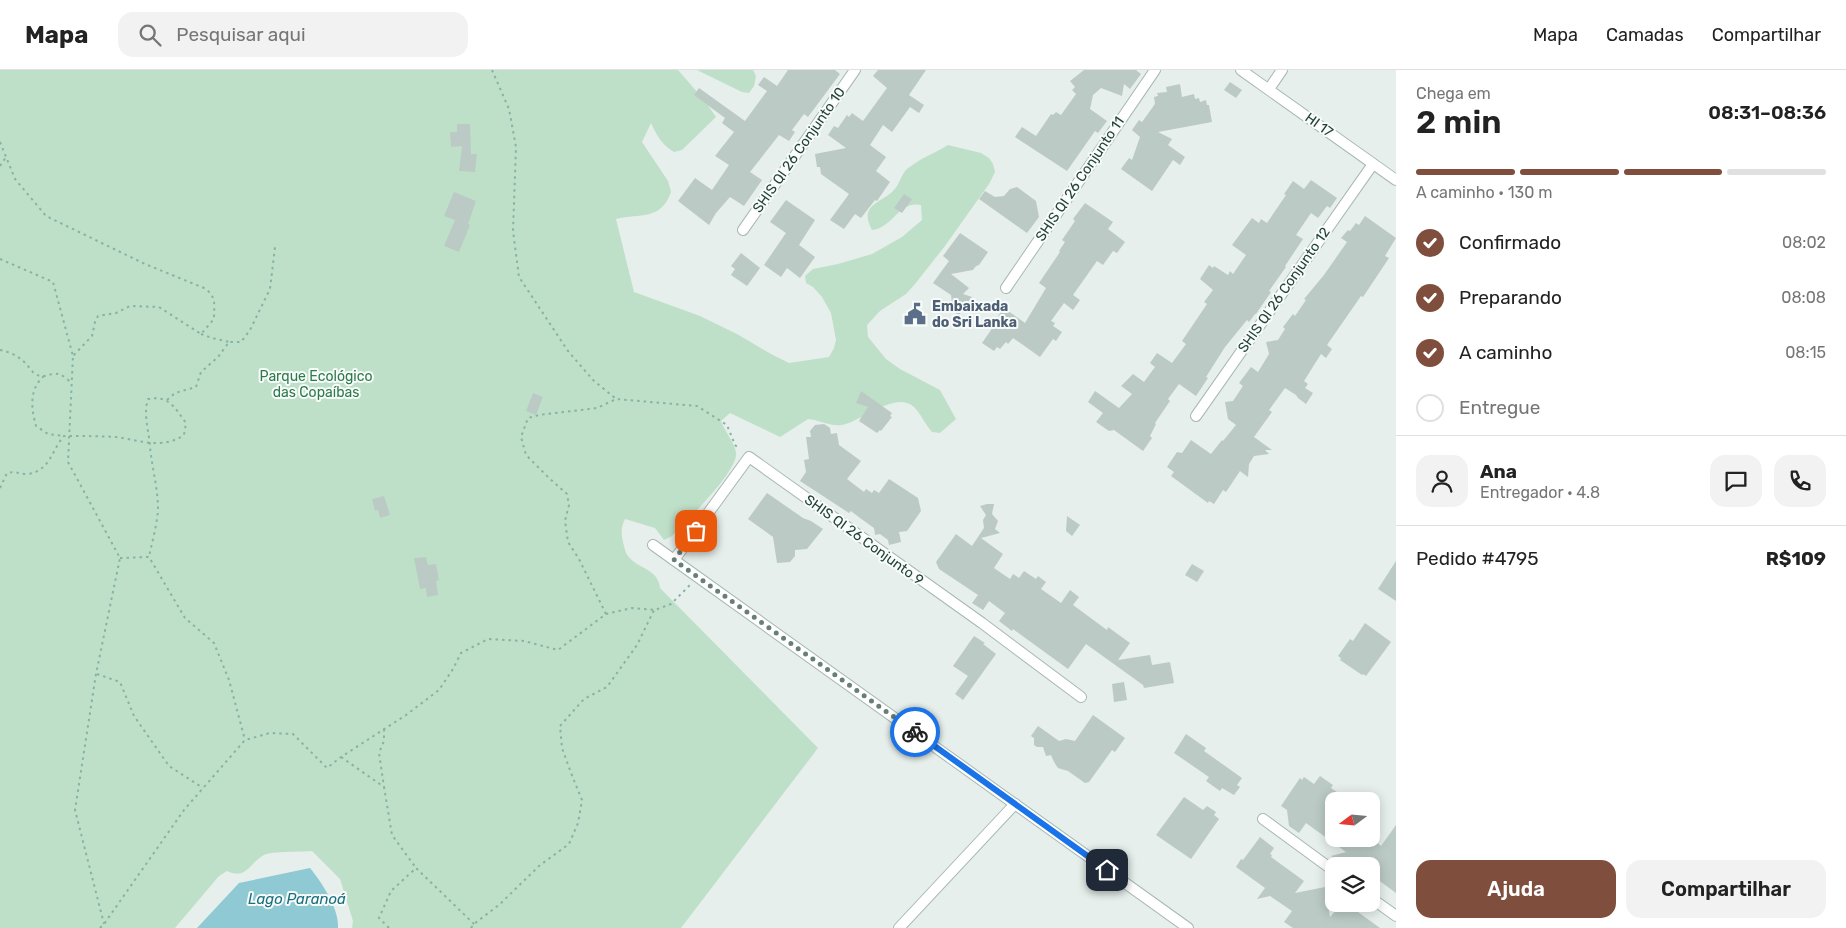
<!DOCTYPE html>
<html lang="pt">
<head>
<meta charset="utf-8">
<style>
	body { margin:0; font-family:Rubik,sans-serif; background:#f2f2f2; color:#222; height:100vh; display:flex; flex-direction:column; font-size:19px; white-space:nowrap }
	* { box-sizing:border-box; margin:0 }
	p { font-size:16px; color:#767676 }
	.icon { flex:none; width:28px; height:28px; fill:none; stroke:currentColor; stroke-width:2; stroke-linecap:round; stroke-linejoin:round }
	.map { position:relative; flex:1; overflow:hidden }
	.sheet { display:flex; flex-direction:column; background:#fff; width:450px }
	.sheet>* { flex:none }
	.needle { width:32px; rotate:254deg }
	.fabs { position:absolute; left:1325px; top:722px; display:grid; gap:10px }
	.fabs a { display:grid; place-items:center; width:55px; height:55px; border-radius:10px; background:#fff; box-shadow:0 2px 12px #0003; font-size:25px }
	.pin { position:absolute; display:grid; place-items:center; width:42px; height:42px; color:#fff; margin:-21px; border-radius:10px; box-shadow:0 2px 8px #0006 }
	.courier { position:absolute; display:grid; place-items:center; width:50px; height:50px; margin:-25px; border:4px solid #1a73e8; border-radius:50%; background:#fff; color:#222; box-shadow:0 1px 6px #0007 }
	.head em { font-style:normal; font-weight:600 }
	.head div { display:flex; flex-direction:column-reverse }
	.head { display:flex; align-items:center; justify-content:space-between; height:85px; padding:0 20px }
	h1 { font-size:32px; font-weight:600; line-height:38px }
	.bar { display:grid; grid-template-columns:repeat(4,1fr); gap:8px 5px; align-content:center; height:60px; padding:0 20px }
	.bar i { height:6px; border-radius:4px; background:#e0e0e0 }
	.bar .selected { background:#804e3d }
	.bar p { grid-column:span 4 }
	.line { display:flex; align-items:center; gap:12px; padding:0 20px; border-top:1px solid #e0e0e0 }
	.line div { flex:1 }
	.round { display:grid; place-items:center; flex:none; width:52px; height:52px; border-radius:15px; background:#f2f2f2 }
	ol { padding:0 20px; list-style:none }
	li { display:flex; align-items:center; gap:15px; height:55px }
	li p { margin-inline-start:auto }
	li .icon { padding:5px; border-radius:50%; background:#804e3d; color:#fff; stroke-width:4 }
	li:last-child { color:#767676 }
	li i { width:28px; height:28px; border:2px solid #e0e0e0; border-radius:50% }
	.cta { display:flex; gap:10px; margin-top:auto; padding:10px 20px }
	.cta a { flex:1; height:58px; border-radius:15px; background:#804e3d; color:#fff; font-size:20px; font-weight:600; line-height:58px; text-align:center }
	.cta a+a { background:#f2f2f2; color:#222 }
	header { display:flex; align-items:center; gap:30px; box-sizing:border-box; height:70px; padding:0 25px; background:#fff; border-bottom:1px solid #e0e0e0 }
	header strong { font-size:24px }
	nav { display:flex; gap:28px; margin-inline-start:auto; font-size:18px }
	.search { width:350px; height:45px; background:#f2f2f2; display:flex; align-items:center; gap:12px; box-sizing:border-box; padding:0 18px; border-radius:15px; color:#767676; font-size:19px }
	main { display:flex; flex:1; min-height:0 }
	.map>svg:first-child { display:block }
</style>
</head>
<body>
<header>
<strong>Mapa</strong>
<div class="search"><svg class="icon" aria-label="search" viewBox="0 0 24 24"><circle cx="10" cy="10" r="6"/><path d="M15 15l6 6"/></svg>Pesquisar aqui</div>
<nav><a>Mapa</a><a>Camadas</a><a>Compartilhar</a></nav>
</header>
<main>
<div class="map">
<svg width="1396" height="858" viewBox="0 0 1396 858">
	<rect width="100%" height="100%" fill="#e6efeb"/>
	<g fill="#bfe0c8">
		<path d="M 0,0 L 678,0 L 705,31 L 716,47 L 682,80 L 674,82 C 662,75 657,66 651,53 L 642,72 L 668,111 L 671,122 C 661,151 640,143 616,149 L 634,222 L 700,246 L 737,264 L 771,284 L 789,293 L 829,287 L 834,278 L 836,270 L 831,243 L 822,227 L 813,217 L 806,213 L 805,206 L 813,199 L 838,194 L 872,184 L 902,167 L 922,150 L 921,135 C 899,130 893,158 872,160 C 859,136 878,134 892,122 C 900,115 901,104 907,99 C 919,89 935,83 948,75 L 981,83 L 989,88 L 993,94 L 995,102 L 989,114 L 945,176 L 915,214 L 906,224 L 880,241 L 867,255 L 868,267 L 886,289 L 900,299 L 940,320 L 956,349 L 940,363 L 932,362 C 925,354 921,344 914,337 C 896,320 861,352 842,355 C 832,357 819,350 808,349 L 780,367 L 730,343 L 721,351 C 724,360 736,375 736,383 C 738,402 685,452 672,466 L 664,470 L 655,458 L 625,449 C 621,457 621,463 623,472 C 624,476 625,480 626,483 C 636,500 658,497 660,518 L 818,678 L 681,858 L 352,858 L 353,851 L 340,809 L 312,781 C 302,782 272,781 264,785 C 249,793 247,810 227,801 L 219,806 L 175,858 L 0,858 Z"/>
		<path d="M 697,0 L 753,0 L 756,6 L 754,16 L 749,23 L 742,22 Z"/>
	</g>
	<path fill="#8ec9d4" d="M 310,798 C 322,813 339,838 338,858 L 197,858 L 239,813 Z"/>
	<g fill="#bbcac4">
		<path d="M 788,0 L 835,0 L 840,4 L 808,47 L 804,44 L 792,60 L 795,62 L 789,71 L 779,65 L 750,102 L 762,110 L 744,136 L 730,127 L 716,143 L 709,155 L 678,131 L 695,108 L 712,120 L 729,95 L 715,86 L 734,62 L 722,53 L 725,48 L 694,25 L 699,18 L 745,51 L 767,21 L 758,15 L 764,7 L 777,16 Z"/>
		<path d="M 878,0 L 926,0 L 909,25 L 924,35 L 919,43 L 910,37 L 892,62 L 883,55 L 870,75 L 886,87 L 876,101 L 890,112 L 877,131 L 875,130 L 861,148 L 855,144 L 844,159 L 830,150 L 849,124 L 821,104 L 820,97 L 817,97 L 815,84 L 846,78 L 828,65 L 834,56 L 838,58 L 847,45 L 849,47 L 852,43 L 863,51 L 887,18 L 873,6 Z"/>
		<path d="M 1084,0 L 1136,0 L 1141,4 L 1130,19 L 1124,14 L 1122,26 L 1101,18 L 1093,25 L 1090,39 L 1107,51 L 1098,63 L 1095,61 L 1067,101 L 1015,67 L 1022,57 L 1036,66 L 1051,44 L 1053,45 L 1056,42 L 1061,45 L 1076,24 L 1072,20 L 1075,17 L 1070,11 Z"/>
		<path d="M 1230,12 L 1242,20 L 1236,28 L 1224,20 Z"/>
		<path d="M 1180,14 L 1182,27 L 1194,24 L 1195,29 L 1199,28 L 1200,32 L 1206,30 L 1207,35 L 1209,35 L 1212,52 L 1158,62 L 1172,69 L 1168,75 L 1185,87 L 1180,95 L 1173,90 L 1152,121 L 1121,99 L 1129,88 L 1132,90 L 1140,67 L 1132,60 L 1139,50 L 1142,52 L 1155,34 L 1154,27 L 1158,26 L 1157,23 L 1167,22 L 1166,17 Z"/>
		<path d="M 457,54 L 470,54 L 471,84 L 477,84 L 475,102 L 459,101 L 462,76 L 451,77 L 450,62 L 457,62 Z"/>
		<path d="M 1311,110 L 1337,128 L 1330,138 L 1327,136 L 1318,148 L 1311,143 L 1296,165 L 1303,169 L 1285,196 L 1286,197 L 1269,221 L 1271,222 L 1256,244 L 1255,244 L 1249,252 L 1247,250 L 1225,277 L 1206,307 L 1208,308 L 1196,326 L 1179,314 L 1168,329 L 1170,331 L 1155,353 L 1156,354 L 1150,366 L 1152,368 L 1143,381 L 1114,360 L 1109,361 L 1096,352 L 1103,343 L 1088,332 L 1095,321 L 1119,338 L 1132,324 L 1121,316 L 1133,304 L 1144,312 L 1155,297 L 1150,293 L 1157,283 L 1172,293 L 1186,274 L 1182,271 L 1207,234 L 1204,232 L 1213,220 L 1200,209 L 1209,195 L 1213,198 L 1214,196 L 1228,205 L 1230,201 L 1233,204 L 1246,185 L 1232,175 L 1252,148 L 1259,153 L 1261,149 L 1267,153 L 1286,125 L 1284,124 L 1293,111 L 1304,119 Z"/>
		<path d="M 1017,117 L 1036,131 L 1039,147 L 1027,163 L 979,129 L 985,121 L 995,127 L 1004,126 L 1010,119 Z"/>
		<path d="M 454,122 L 476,131 L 468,154 L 470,155 L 459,182 L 444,176 L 455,150 L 444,146 Z"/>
		<path d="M 904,124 L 912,129 L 902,143 L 894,138 Z"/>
		<path d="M 786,130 L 815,150 L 799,175 L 815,187 L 800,208 L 787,198 L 781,207 L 764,195 L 786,163 L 770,152 Z"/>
		<path d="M 1085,133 L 1113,152 L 1108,159 L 1125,172 L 1117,183 L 1113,181 L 1103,195 L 1097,191 L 1073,225 L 1080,230 L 1073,240 L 1064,233 L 1051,251 L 1055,253 L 1053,256 L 1062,262 L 1056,271 L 1053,269 L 1040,287 L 1013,268 L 1008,274 L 1006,272 L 1000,279 L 997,277 L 994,281 L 982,273 L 1000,247 L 998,246 L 1004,238 L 1025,253 L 1046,218 L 1039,213 L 1060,182 L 1059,181 L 1065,172 L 1062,170 L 1075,151 L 1073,149 Z"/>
		<path d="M 1365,146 L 1396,168 L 1385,186 L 1389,188 L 1363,227 L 1361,226 L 1327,275 L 1332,279 L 1326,288 L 1321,284 L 1304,311 L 1308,314 L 1305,318 L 1313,323 L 1306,334 L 1298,328 L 1296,325 L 1285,318 L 1269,340 L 1272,342 L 1254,367 L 1272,380 L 1265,380 L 1269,384 L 1254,386 L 1249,394 L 1248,407 L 1240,401 L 1226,422 L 1223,420 L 1214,434 L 1209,431 L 1208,433 L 1171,406 L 1174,402 L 1167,397 L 1177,382 L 1182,383 L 1191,370 L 1211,384 L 1222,370 L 1223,371 L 1236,355 L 1228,349 L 1225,332 L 1233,331 L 1243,316 L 1239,313 L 1251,297 L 1258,302 L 1269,284 L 1266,272 L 1278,270 L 1285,259 L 1283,257 L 1293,244 L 1295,246 L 1306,230 L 1304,229 L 1324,205 L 1347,172 L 1341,168 L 1348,160 L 1350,161 L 1356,153 L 1359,155 Z"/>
		<path d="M 960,163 L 988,182 L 979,195 L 976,196 L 973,200 L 951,204 L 969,218 L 963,224 L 972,227 L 959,245 L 948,239 L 952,234 L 951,225 L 933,213 L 949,191 L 943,186 Z"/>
		<path d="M 741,183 L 760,198 L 747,216 L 731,205 L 735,199 L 731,196 Z"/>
		<path d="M 861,321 L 892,343 L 890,346 L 892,347 L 881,361 L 880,360 L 877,363 L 859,351 L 868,337 L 856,333 Z"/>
		<path d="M 533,323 L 543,327 L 536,345 L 526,341 Z"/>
		<path d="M 824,354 L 830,358 L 831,364 L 837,363 L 839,375 L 861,391 L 847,409 L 864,422 L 866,419 L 872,423 L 874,420 L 879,423 L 889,409 L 918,428 L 921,441 L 907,461 L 899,462 L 901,472 L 889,475 L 888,470 L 880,464 L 875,465 L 874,458 L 860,448 L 851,441 L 849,443 L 800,411 L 806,402 L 804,390 L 809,389 L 806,367 L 811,367 L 810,361 L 815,355 Z"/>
		<path d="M 767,423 L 803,448 L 811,451 L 823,459 L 807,479 L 795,480 L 795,486 L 790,492 L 777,493 L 773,467 L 748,449 Z"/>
		<path d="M 384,426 L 390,445 L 380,448 L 378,440 L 375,441 L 372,429 Z"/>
		<path d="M 987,434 L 994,434 L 992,444 L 998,451 L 995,459 L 1000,463 L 981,468 L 1003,484 L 994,498 L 1010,509 L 1013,504 L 1019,508 L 1024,501 L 1036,509 L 1038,506 L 1046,512 L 1041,519 L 1061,533 L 1070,520 L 1079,527 L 1073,535 L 1107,560 L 1108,557 L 1130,573 L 1118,590 L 1150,585 L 1152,595 L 1170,592 L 1174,613 L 1144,618 L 1143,615 L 1086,574 L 1068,599 L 1013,559 L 1012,561 L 999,551 L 1005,543 L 989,531 L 983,540 L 972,533 L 978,525 L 939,499 L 936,492 L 956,464 L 972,476 L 984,458 L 983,450 L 986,445 L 980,436 Z"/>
		<path d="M 1067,446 L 1080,455 L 1072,466 L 1066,461 Z"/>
		<path d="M 426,487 L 428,495 L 436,494 L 439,510 L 436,511 L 438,525 L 427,527 L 426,518 L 420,519 L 414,488 Z"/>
		<path d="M 1396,491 L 1396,531 L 1378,519 Z"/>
		<path d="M 1192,494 L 1204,501 L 1197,512 L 1185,505 Z"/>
		<path d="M 1365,553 L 1391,572 L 1366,606 L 1363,604 L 1362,605 L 1340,590 L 1341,588 L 1338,586 L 1350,569 L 1353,571 Z"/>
		<path d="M 974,566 L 985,573 L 983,574 L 996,584 L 963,630 L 955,624 L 968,606 L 953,596 Z"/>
		<path d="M 1124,612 L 1127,630 L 1114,632 L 1112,614 Z"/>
		<path d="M 1093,645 L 1125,668 L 1115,682 L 1112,680 L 1089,712 L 1085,713 L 1068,701 L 1058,698 L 1054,692 L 1051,685 L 1046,686 L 1043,677 L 1037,677 L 1034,675 L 1034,668 L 1031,666 L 1038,656 L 1059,671 L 1066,669 L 1075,671 Z"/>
		<path d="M 1186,664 L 1206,678 L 1204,681 L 1242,708 L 1237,715 L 1240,717 L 1234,725 L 1222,718 L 1220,721 L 1206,711 L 1209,707 L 1174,683 Z"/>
		<path d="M 1320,706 L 1333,715 L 1331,718 L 1350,731 L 1334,731 L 1334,769 L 1374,769 L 1381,776 L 1396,755 L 1396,823 L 1377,809 L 1371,817 L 1371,796 L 1349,796 L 1341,793 L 1331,786 L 1346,782 L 1306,753 L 1299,763 L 1289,756 L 1287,740 L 1281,736 L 1300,708 L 1302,710 L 1304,707 L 1314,714 Z"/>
		<path d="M 1184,727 L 1203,740 L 1207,736 L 1216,742 L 1214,745 L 1219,749 L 1191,789 L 1156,765 Z"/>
		<path d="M 1260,767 L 1274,778 L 1270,784 L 1272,785 L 1271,787 L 1304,811 L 1295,823 L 1325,817 L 1330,847 L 1341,834 L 1347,834 L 1380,858 L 1293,858 L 1284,852 L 1292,841 L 1270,826 L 1257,829 L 1265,818 L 1236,797 L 1241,789 L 1243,790 Z"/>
	</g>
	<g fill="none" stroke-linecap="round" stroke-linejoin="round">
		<g stroke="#a8b8b2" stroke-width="12">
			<g id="minor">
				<path d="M 1241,0 L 1396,110"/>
				<path d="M 1269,19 L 1282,0"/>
				<path d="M 743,160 L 855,0"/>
				<path d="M 1006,218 L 1155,0"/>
				<path d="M 1196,346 L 1373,94"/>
				<path d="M 653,475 L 1188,858"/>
				<path d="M 674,490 L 749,387 L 982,553 L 1081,627"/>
				<path d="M 1263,749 L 1334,801"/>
				<path d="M 1371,828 L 1396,846"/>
				<path d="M 899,858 L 1015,734"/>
			</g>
		</g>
		<g stroke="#86b3a5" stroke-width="2" stroke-dasharray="2.5 4" stroke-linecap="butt">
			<path d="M 492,0 L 509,39 L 516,77 L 513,161 L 519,207 L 568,281 L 593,310 L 615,328"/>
			<path d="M 0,72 L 15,109 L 46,146 L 145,194 L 204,218 C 217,226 214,235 214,249 L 201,264 L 159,237 L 130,236 L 116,243 L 98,246 L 95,252 L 92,266 L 73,286"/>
			<path d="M 0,96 L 6,87"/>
			<path d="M 0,189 L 53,212 L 73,286 L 68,392 L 120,488 L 96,604 L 75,740 L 104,854"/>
			<path d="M 201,264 L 212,268 L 229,272"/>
			<path d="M 0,280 C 11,282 20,287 27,295 C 30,298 33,303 35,304 C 50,312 53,293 72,314"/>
			<path d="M 44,306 C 29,319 31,338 36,356 L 48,364 L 64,366"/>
			<path d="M 167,330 L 175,323 L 196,317 L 201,302 L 218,287 L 229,272 L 241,272 L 250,260 L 270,219 L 275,177"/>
			<path d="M 0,418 L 7,403 C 15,401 20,404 27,404 C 50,402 52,379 64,366 C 82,366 99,366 116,367 C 139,370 162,380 184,365 L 186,353 C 175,338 169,325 148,329 C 143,344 149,361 150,377 C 152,398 158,418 158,440 C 157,455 152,472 149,487"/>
			<path d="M 120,488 L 149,487 L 185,548 L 214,573 L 229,610 L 245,670"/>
			<path d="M 606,544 L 579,489 L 568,472 L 565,451 L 569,435 L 567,424 L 549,408 L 526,385 L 521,367 L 528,348 L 539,345 L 597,338 L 616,329 L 697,336 L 727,355 L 735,375 L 740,379"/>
			<path d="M 97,604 L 120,612 L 134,646 L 169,696 L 203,718"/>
			<path d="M 384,659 L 384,671 L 379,683 L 384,717"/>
			<path d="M 341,687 L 384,717 L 392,765 L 416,798"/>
			<path d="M 100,858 L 104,854 L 184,740 L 245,670 L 270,663 L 293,664 L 327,698 L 341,687 L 406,645 L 439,620 L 453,599 L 461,583 L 488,569 L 524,571 L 558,580 L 606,544 L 632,538 L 655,540 L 671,534 L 690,515"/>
			<path d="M 389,858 L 379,848 L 391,821 L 416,798 L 474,854"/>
			<path d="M 471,858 L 474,854 L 500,834 L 539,796 L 569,774 L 578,753 L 582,730 L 571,703 L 562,678 L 560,656 L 584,629 L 607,617 L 637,575 L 654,540"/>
		</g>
		<use href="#minor" stroke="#fff" stroke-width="10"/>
	</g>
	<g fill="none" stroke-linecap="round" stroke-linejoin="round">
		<path stroke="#687f78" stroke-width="5" stroke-dasharray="0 9" d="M 696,461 L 674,490 L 915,662"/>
		<path stroke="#1a73e8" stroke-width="6" d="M 915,662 L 1107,800"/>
	</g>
	<defs>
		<g id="civic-bare" transform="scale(1.725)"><path d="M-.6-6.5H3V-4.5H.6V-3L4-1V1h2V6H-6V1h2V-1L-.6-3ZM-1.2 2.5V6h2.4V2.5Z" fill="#5c6f8a" stroke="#f7fbf9" stroke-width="2.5" paint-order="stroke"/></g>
	</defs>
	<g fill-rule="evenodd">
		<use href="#civic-bare" x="915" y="244"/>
	</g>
	<g text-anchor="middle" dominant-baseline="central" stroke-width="4" stroke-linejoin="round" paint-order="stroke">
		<g font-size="14" fill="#24423a" stroke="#f7fbf9">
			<text transform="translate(1319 55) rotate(36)">HI 17</text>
			<text transform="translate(799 80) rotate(-55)">SHIS QI 26 Conjunto 10</text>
			<text transform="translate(1080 109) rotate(-56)">SHIS QI 26 Conjunto 11</text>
			<text transform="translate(1284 220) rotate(-55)">SHIS QI 26 Conjunto 12</text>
			<text transform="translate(864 470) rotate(36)">SHIS QI 26 Conjunto 9</text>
		</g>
		<g font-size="14" font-weight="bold" fill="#4e5e75" stroke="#f7fbf9" text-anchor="start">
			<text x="932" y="236">Embaixada<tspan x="932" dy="16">do Sri Lanka</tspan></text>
		</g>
		<g font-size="14" fill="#2d7a4b" stroke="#f7fbf9">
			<text x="316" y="306">Parque Ecológico<tspan x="316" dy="16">das Copaíbas</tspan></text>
		</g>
		<g font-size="15" font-style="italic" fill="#1c6f80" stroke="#f7fbf9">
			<text x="297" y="829">Lago Paranoá</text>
		</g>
	</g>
</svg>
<div class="fabs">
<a><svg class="needle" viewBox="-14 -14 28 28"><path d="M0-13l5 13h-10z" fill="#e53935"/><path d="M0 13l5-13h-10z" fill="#767676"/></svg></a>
<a><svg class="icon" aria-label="layers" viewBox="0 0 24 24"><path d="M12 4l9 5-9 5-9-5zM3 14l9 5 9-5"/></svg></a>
</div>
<div class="pin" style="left:696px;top:461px;background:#ea580c"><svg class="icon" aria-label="bag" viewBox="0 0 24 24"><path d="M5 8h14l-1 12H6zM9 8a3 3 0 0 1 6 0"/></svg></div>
<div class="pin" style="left:1107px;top:800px;background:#1f2937"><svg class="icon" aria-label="home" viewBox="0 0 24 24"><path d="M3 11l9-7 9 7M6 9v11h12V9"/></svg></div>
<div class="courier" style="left:915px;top:662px"><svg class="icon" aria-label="bike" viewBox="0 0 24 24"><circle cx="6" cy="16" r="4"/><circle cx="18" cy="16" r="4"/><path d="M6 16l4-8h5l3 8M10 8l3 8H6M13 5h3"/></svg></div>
</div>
<section class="sheet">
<div class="head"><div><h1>2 min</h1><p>Chega em</p></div><em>08:31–08:36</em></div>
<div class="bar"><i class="selected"></i><i class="selected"></i><i class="selected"></i><i></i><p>A caminho · 130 m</p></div>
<ol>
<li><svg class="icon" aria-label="check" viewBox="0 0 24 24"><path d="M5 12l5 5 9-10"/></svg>Confirmado<p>08:02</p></li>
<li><svg class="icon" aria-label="check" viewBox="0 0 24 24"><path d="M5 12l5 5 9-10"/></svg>Preparando<p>08:08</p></li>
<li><svg class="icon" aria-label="check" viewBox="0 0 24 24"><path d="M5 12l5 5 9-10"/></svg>A caminho<p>08:15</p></li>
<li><i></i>Entregue</li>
</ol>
<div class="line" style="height:90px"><a class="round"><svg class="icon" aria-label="person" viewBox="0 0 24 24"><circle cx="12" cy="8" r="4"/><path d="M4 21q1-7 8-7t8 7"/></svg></a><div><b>Ana</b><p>Entregador · 4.8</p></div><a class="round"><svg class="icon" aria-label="chat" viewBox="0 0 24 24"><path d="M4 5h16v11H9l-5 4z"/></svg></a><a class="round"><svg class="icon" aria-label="phone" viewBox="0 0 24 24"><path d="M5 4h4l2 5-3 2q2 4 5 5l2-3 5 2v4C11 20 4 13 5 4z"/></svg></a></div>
<div class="line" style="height:65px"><div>Pedido #4795</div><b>R$109</b></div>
<div class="cta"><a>Ajuda</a><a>Compartilhar</a></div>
</section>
</main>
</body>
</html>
